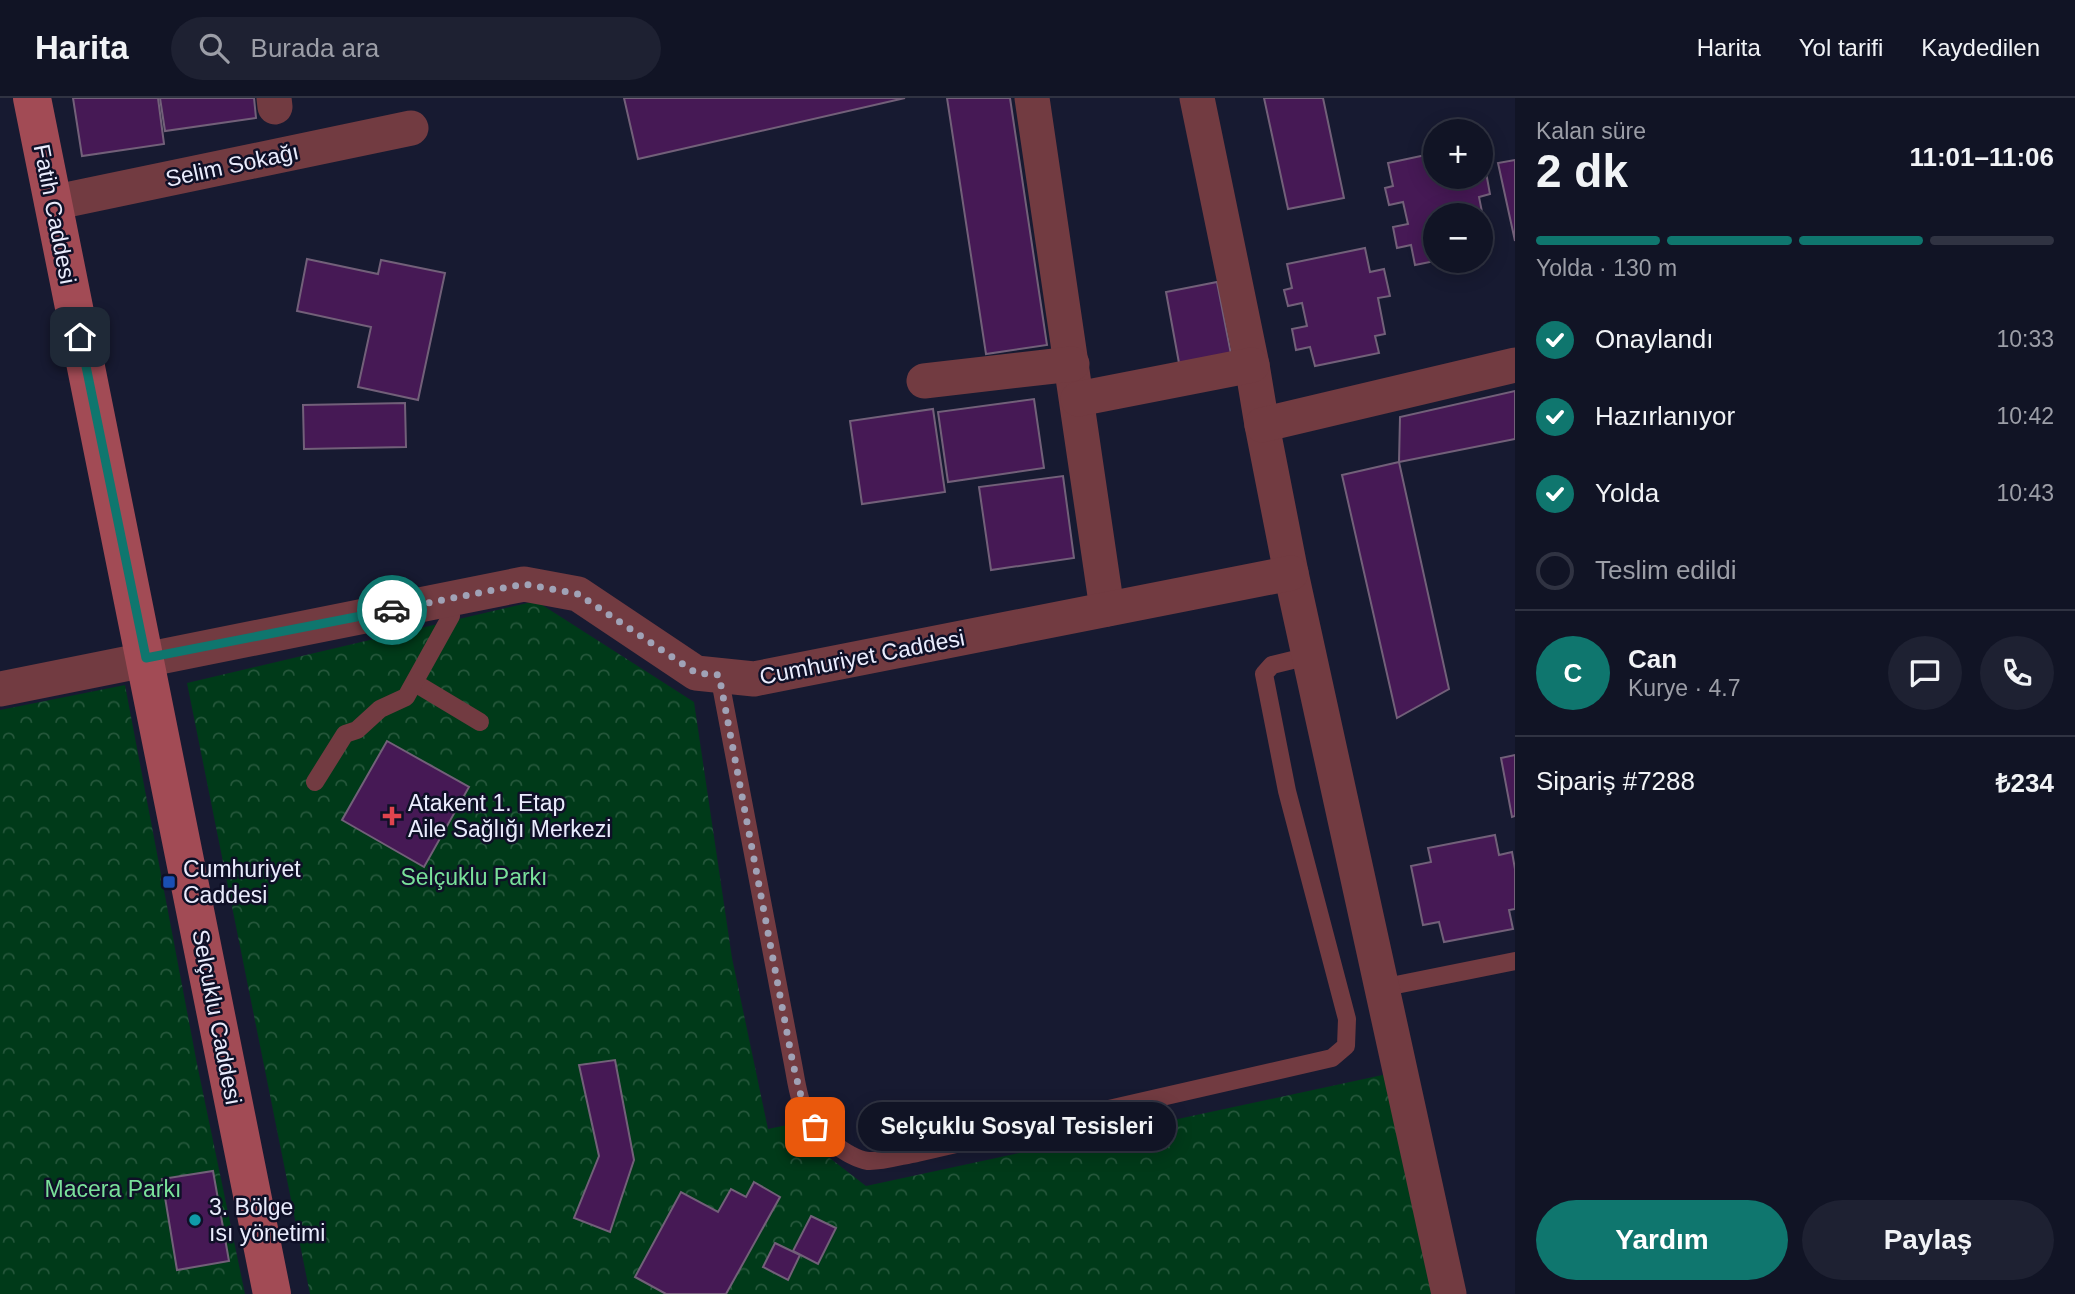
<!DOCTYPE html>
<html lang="tr">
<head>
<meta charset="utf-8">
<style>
	body { margin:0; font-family:Helvetica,sans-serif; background:#1e2132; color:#f1f3f6; height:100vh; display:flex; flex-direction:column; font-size:26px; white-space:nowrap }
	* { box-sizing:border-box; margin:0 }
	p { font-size:23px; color:#9c9ea7 }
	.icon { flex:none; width:38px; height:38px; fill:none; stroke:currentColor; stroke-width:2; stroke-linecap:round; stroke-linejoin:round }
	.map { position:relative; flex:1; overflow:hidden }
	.drawer { display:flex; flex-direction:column; background:#111425; width:560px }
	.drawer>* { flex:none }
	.controls { position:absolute; left:1423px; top:21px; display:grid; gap:14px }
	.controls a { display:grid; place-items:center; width:70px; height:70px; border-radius:50%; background:#111425; box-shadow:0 4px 18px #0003,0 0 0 2px #303342; font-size:35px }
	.pin { position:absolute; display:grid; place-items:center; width:60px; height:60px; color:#fff; margin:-30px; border-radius:14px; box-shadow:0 4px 10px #0006 }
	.courier { position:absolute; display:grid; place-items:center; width:70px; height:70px; margin:-35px; border:5px solid #0f766e; border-radius:50%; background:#fff; color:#222; box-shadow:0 2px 9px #0007 }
	.bubble { position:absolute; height:49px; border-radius:24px; background:#111425; box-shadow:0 4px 18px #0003,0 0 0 2px #303342; font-size:23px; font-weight:700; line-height:49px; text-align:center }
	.summary em { font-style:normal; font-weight:700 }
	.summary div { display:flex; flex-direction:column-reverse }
	.summary { display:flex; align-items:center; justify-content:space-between; height:119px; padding:0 21px }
	h1 { font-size:46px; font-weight:700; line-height:52px }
	.bar { display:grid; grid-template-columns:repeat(4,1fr); gap:10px 7px; align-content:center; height:84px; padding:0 21px }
	.bar i { height:9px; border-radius:5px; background:#303342 }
	.bar .current { background:#0f766e }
	.bar p { grid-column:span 4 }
	.line { display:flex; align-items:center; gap:18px; padding:0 21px; border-top:2px solid #303342 }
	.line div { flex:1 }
	.round { display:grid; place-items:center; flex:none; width:74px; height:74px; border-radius:37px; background:#1e2132 }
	ol { padding:0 21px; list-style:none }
	li { display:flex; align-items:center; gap:21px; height:77px }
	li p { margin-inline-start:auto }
	li .icon { padding:7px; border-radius:50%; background:#0f766e; color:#fff; stroke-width:4 }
	li:last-child { color:#9c9ea7 }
	li i { width:38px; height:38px; border:4px solid #303342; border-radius:50% }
	.cta { display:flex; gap:14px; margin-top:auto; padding:14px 21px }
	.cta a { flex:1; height:80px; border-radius:42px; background:#0f766e; color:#fff; font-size:28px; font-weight:700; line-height:80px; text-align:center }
	.cta a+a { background:#1e2132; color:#f1f3f6 }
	header { display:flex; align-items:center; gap:42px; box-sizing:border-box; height:98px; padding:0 35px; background:#111425; border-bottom:2px solid #303342 }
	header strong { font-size:33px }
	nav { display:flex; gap:38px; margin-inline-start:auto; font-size:24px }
	.search { width:490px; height:63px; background:#1e2132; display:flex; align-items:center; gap:18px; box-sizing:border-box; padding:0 24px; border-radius:38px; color:#9c9ea7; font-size:26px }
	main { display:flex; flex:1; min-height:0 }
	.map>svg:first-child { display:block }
</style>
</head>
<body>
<header>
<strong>Harita</strong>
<div class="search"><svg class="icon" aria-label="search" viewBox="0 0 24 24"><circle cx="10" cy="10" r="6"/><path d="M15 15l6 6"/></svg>Burada ara</div>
<nav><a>Harita</a><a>Yol tarifi</a><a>Kaydedilen</a></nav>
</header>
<main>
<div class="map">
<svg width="1515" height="1196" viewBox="0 0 1515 1196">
	<defs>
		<pattern id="park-crowns" width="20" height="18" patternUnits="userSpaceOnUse" patternTransform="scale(1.75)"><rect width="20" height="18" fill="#003a19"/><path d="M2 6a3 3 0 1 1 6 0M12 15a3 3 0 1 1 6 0" fill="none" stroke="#25573b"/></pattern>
	</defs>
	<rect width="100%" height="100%" fill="#171a31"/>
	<g fill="url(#park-crowns)">
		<path d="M 536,503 L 694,604 L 732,860 L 768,1031 L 787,1027 L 866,1088 L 1401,973 L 1449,1196 L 310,1196 L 187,585 Z"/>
		<path d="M 125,587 L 197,966 L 245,1196 L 0,1196 L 0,612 Z"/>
	</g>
	<g fill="#461955" stroke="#726079" stroke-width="2">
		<path d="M 73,0 L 158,0 L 164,46 L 82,58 Z"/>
		<path d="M 160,0 L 254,0 L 256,20 L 165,33 Z"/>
		<path d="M 624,0 L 905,0 L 638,61 Z"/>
		<path d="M 947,0 L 1010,0 L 1047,247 L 986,256 Z"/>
		<path d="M 1264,0 L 1323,0 L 1344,100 L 1288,111 Z"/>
		<path d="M 1435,55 L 1435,79 L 1480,79 L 1480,70 L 1485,69 L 1490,96 L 1479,99 L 1486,134 L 1480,136 L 1480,117 L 1435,117 L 1435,163 L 1415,167 L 1411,147 L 1397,150 L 1393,129 L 1408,126 L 1403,104 L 1389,107 L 1385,90 L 1393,88 L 1388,65 Z"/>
		<path d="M 1515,62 L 1515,143 L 1498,65 Z"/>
		<path d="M 1365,150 L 1370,174 L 1384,171 L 1390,198 L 1378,200 L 1385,236 L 1375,238 L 1379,255 L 1315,268 L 1310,249 L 1296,252 L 1292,231 L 1307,228 L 1302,205 L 1288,208 L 1284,192 L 1292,190 L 1287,166 Z"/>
		<path d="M 307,161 L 378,176 L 381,162 L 445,175 L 418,302 L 358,289 L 371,229 L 297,213 Z"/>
		<path d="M 1217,184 L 1231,256 L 1179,265 L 1166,194 Z"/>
		<path d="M 1515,293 L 1515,341 L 1399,364 L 1400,319 Z"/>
		<path d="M 1034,301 L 1044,370 L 948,384 L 938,314 Z"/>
		<path d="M 405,305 L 406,349 L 304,351 L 303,307 Z"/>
		<path d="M 933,311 L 945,394 L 862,406 L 850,323 Z"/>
		<path d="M 1399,364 L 1449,591 L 1397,620 L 1342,377 Z"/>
		<path d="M 1063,378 L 1074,460 L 991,472 L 979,389 Z"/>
		<path d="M 387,643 L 469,689 L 424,769 L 342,722 Z"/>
		<path d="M 1515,657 L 1515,718 L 1512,719 L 1501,660 Z"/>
		<path d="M 1495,737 L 1499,757 L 1512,754 L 1515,771 L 1515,811 L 1509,812 L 1513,831 L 1444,844 L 1439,824 L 1423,827 L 1411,768 L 1431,764 L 1428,750 Z"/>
		<path d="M 615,962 L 634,1062 L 610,1134 L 574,1120 L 599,1058 L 579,967 Z"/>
		<path d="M 213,1073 L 229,1163 L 177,1172 L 162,1081 Z"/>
		<path d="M 754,1084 L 780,1099 L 726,1196 L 666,1196 L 635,1179 L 681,1094 L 718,1114 L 731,1091 L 746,1099 Z"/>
		<path d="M 811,1118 L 836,1130 L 818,1166 L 793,1153 Z"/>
		<path d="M 775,1145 L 800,1157 L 788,1182 L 763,1169 Z"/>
	</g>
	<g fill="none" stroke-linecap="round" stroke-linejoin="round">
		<g stroke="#723b41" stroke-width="18">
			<path d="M 719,577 L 793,966 C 796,981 798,1000 805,1014 C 813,1033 848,1060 868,1063 C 881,1064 904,1057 917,1055 L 1332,960 L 1346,948 L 1347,921 L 1287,693 L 1264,576 L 1272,567 L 1309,558"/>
			<path d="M 415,585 L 480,624"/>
			<path d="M 315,684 L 345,636 L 357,632 L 380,611 L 406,599 L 451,518 L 449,501"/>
			<path d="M 1381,890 L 1515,863"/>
		</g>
		<g stroke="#723b41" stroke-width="35">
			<path d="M 274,0 L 275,9"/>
			<path d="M 1032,0 L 1107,511"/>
			<path d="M 1197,0 L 1252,267 L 1262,327 L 1291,475 L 1449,1196"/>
			<path d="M 52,105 L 411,30"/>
			<path d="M 924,283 L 1072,266"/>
			<path d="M 1078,301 L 1252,267"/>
			<path d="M 1262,327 L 1515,267"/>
			<path d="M 0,591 L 524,486 L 578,496 L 696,575 L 754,581 L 1291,475"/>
		</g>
		<path stroke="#a24b55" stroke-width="38" d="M 32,0 L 272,1196"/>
	</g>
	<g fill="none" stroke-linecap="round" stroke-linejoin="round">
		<path stroke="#a0a2b6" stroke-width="7" stroke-dasharray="0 12.6" d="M 392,512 L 524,486 L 578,496 L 696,575 L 719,577 L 793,966 L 805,1014 L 815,1029"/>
		<path stroke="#0f766e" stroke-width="9" d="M 80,239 L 146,560 L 392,512"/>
	</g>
	<path fill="#e0444e" stroke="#0f1027" stroke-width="2.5" d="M388.5 707.5h7v7h7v7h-7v7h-7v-7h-7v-7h7z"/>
	<rect fill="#1a4fb4" stroke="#0f1027" stroke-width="2.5" x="162" y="777" width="14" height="14" rx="3.5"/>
	<circle fill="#0f9aa8" stroke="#0f1027" stroke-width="2.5" cx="195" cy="1122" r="7"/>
	<g text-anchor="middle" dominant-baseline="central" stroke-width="5" stroke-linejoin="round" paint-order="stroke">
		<g font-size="23" fill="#eaecfd" stroke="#0f1027">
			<text transform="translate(232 67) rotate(-12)">Selim Sokağı</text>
			<text transform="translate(55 116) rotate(79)">Fatih Caddesi</text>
			<text transform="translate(862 559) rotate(-11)">Cumhuriyet Caddesi</text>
			<text transform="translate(217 919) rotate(79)">Selçuklu Caddesi</text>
		</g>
		<g font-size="23" fill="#eaecfd" stroke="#0f1027" text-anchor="start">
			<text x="408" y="705">Atakent 1. Etap<tspan x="408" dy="26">Aile Sağlığı Merkezi</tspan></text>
			<text x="183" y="771">Cumhuriyet<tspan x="183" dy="26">Caddesi</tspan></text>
			<text x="209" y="1109">3. Bölge<tspan x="209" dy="26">ısı yönetimi</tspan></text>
		</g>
		<g font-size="23" fill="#79e19a" stroke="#0f1027">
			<text x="474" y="779">Selçuklu Parkı</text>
			<text x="113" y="1091">Macera Parkı</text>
		</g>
	</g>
</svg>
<div class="controls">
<a>+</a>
<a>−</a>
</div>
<div class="pin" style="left:815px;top:1029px;background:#ea580c"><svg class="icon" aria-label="bag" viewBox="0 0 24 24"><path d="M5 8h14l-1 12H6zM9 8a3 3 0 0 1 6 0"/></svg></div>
<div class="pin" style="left:80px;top:239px;background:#1f2937"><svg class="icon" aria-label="home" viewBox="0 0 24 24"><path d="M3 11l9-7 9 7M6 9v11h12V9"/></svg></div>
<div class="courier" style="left:392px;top:512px"><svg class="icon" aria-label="car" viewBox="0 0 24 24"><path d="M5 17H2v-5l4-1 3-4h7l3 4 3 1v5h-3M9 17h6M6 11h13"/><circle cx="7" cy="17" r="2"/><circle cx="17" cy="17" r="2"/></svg></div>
<div class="bubble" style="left:858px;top:1004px;width:318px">Selçuklu Sosyal Tesisleri</div>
</div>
<section class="drawer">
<div class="summary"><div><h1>2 dk</h1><p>Kalan süre</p></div><em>11:01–11:06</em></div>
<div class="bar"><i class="current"></i><i class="current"></i><i class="current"></i><i></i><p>Yolda · 130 m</p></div>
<ol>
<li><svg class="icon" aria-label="check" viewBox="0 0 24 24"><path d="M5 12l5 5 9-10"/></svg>Onaylandı<p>10:33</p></li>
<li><svg class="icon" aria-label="check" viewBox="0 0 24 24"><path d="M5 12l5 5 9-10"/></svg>Hazırlanıyor<p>10:42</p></li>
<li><svg class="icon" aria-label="check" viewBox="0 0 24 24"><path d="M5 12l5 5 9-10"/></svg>Yolda<p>10:43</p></li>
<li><i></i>Teslim edildi</li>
</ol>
<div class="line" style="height:126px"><b class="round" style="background:#0f766e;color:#fff">C</b><div><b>Can</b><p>Kurye · 4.7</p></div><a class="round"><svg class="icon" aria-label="chat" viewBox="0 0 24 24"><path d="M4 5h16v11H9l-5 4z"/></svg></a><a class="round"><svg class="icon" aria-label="phone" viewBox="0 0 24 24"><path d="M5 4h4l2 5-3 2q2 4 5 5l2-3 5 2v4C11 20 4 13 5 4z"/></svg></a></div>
<div class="line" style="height:91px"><div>Sipariş #7288</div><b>₺234</b></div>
<div class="cta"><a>Yardım</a><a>Paylaş</a></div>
</section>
</main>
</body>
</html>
